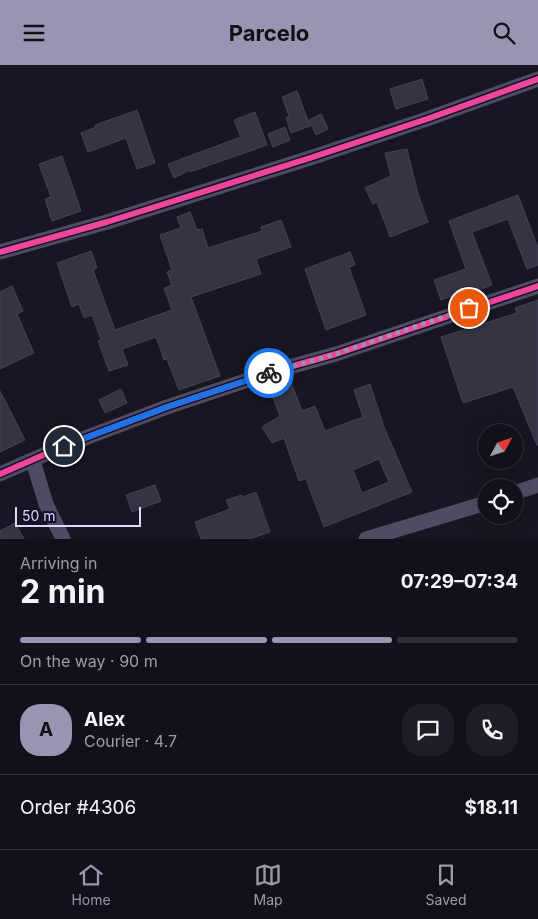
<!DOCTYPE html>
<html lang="en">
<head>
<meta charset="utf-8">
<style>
	body { margin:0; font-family:Inter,sans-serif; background:#1f1e27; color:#f1f3f6; height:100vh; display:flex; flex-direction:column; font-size:19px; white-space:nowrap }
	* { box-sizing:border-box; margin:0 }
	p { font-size:16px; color:#9c9da2 }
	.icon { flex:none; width:28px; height:28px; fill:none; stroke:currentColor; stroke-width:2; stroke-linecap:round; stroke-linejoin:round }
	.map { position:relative; height:474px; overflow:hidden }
	.drawer { display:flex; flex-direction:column; background:#12101a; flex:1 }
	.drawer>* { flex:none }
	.needle { width:32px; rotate:50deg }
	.buttons { position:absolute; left:478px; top:359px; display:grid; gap:10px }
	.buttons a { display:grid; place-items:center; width:45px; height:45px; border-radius:50%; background:#12101a; box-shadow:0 5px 20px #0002,0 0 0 1px #313039; font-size:25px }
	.scale { position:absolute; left:15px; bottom:12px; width:126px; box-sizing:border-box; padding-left:5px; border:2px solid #ddd8fe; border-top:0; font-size:14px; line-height:18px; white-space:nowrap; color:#ddd8fe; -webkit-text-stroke:4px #151028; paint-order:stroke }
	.pin { position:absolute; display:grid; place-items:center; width:42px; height:42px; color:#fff; margin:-21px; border:2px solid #fff; border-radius:50%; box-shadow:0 1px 5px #0007 }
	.courier { position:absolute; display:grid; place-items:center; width:50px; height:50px; margin:-25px; border:4px solid #1a73e8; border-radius:50%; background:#fff; color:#222; box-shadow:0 1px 6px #0007 }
	.headline em { font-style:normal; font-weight:700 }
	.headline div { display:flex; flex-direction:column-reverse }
	.headline { display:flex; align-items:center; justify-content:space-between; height:85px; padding:0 20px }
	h1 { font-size:32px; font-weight:700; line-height:38px }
	.bar { display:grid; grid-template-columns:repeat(4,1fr); gap:8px 5px; align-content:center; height:60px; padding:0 20px }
	.bar i { height:6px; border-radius:4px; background:#313039 }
	.bar .selected { background:#9894b1 }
	.bar p { grid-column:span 4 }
	.line { display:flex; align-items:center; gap:12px; padding:0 20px; border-top:1px solid #313039 }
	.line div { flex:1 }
	.round { display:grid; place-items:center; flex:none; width:52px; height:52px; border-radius:20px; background:#1f1e27 }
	header { display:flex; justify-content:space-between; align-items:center; height:65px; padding:0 20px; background:#9894b1; color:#111; font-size:22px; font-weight:700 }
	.tabs { display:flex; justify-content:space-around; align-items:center; height:70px; border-top:1px solid #313039; background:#12101a; font-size:14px; color:#9c9da2 }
	.tabs a { display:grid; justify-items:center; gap:2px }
	.tabs .selected { color:#9894b1 }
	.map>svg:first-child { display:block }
</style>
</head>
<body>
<header><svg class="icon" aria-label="menu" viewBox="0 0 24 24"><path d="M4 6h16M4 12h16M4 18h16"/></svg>Parcelo<svg class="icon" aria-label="search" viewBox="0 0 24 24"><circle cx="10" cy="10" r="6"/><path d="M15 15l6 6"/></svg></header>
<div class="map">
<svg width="538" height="474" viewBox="0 0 538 474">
	<rect width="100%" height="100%" fill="#181622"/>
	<g fill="#363444" stroke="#454156" fill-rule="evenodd">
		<path d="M 422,14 L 428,34 L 396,44 L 390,24 Z"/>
		<path d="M 297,26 L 310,61 L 291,68 L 286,53 L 289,51 L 282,32 Z"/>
		<path d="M 137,45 L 155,98 L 137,104 L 126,73 L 88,87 L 81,68 L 96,62 L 95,60 Z"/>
		<path d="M 255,47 L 267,80 L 190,107 L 190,105 L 174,113 L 168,99 L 241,72 L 234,55 Z"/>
		<path d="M 321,49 L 328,64 L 316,70 L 309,55 Z"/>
		<path d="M 285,62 L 290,75 L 273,82 L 268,69 Z"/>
		<path d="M 407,84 L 418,129 L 428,157 L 390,172 L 377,137 L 373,139 L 365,123 L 391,111 L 385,88 Z"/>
		<path d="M 62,91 L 81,146 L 52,156 L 45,134 L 51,132 L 39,99 Z"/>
		<path d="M 518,130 L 538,183 L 538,200 L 527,204 L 508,154 L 472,167 L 492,220 L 475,226 L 474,223 L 441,235 L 434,215 L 466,204 L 449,156 Z"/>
		<path d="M 190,147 L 197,165 L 202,164 L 208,183 L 262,166 L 261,162 L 281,155 L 291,182 L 256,194 L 261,209 L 191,232 L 220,311 L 179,325 L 167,294 L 164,295 L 156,272 L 122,284 L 128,300 L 109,306 L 98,276 L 101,275 L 92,250 L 84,253 L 79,239 L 72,242 L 57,198 L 91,186 L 97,203 L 93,205 L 115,265 L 172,245 L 164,223 L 172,220 L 167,207 L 172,205 L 160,170 L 181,163 L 177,152 Z"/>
		<path d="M 350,187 L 355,200 L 349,202 L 366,250 L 326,265 L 305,204 Z"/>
		<path d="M 12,221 L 23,246 L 17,249 L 34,288 L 0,304 L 0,227 Z"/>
		<path d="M 538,235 L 538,380 L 537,380 L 513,322 L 463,338 L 441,272 L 517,248 L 515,243 Z"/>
		<path d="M 291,317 L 302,346 L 315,341 L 325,366 L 363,352 L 354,325 L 370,319 L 384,362 L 412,427 L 324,462 L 306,414 L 299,416 L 284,373 L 272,378 L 262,362 L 280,351 L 270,325 ZM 379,394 L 389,417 L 362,428 L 353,405 Z"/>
		<path d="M 121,324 L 127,338 L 105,348 L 99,335 Z"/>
		<path d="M 0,326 L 25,375 L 0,387 Z"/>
		<path d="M 155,420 L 161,436 L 132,447 L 126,430 Z"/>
		<path d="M 256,427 L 270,467 L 249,474 L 201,474 L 195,457 L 230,444 L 226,435 L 242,430 L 243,432 Z"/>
		<path d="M 15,458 L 24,474 L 0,474 L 0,466 Z"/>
	</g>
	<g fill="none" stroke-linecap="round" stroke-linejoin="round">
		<g stroke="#4d4c63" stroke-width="15">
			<path d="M 0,187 L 107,157 L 310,93 L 427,54 L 538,14"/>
			<path d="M 33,396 L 46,439 L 63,474"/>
			<path d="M 0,409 L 64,381 L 167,342 L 275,306 L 336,289 L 538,221"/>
			<path d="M 514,428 L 538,420"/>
			<path d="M 366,474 L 486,438"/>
		</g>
		<g stroke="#151028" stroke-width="9">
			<g id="cycleway">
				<path d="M 0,187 L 107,157 L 310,93 L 427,54 L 538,14"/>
				<path d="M 0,409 L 64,381 L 167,342 L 275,306 L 336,289 L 538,221"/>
			</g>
		</g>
		<use href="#cycleway" stroke="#ed469a" stroke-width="6"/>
	</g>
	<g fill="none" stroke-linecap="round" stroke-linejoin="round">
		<path stroke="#9894b1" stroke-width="5" stroke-dasharray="0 9" d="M 269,308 L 336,289 L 469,243"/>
		<path stroke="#1a73e8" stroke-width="6" d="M 64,381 L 167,342 L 269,308"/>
	</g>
</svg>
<div class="buttons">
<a><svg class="needle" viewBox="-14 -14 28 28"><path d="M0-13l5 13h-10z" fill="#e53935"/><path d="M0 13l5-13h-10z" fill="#9c9da2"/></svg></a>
<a><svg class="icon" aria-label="locate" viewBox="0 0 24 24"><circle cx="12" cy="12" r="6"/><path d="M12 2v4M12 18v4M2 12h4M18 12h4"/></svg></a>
</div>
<div class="scale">50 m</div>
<div class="pin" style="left:469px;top:243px;background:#ea580c"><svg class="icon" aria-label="bag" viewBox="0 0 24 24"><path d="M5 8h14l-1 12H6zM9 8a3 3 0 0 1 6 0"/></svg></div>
<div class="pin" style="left:64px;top:381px;background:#1f2937"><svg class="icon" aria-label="home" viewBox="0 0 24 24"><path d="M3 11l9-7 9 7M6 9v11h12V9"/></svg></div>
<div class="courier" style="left:269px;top:308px"><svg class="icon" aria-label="bike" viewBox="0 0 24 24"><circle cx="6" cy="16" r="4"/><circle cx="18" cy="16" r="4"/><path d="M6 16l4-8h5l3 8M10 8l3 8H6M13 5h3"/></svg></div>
</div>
<section class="drawer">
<div class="headline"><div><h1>2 min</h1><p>Arriving in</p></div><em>07:29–07:34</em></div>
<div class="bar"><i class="selected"></i><i class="selected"></i><i class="selected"></i><i></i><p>On the way · 90 m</p></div>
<div class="line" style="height:90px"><b class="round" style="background:#9894b1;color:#111">A</b><div><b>Alex</b><p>Courier · 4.7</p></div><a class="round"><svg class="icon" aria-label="chat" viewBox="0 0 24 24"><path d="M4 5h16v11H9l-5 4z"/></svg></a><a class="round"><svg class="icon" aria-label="phone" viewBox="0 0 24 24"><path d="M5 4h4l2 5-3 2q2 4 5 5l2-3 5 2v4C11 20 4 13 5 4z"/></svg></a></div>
<div class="line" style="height:65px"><div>Order #4306</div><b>$18.11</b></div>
</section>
<nav class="tabs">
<a class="selected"><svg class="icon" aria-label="home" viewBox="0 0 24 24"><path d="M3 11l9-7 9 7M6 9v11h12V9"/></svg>Home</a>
<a><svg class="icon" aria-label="map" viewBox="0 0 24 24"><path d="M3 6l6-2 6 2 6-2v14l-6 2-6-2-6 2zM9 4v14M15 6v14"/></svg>Map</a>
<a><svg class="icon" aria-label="saved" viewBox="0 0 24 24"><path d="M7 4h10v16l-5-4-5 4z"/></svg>Saved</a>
</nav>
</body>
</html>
